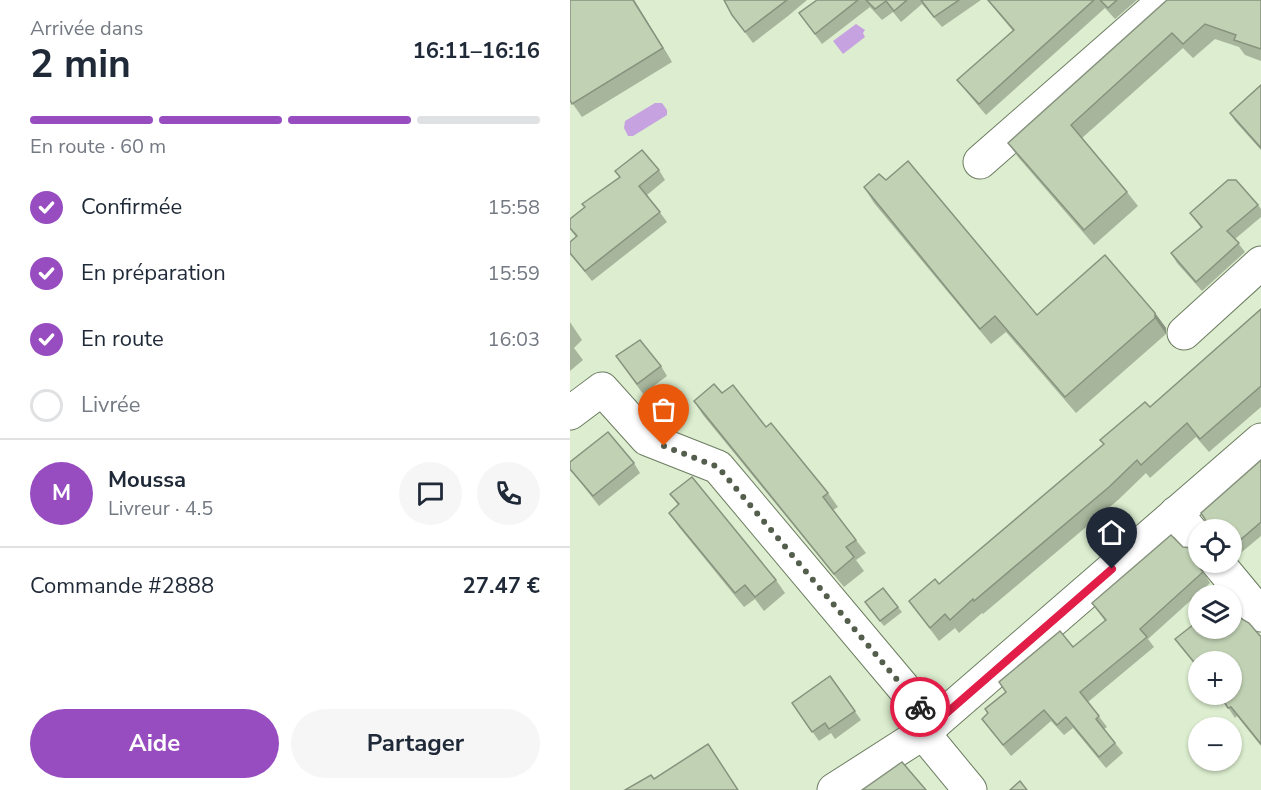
<!DOCTYPE html>
<html lang="fr">
<head>
<meta charset="utf-8">
<style>
	body { margin:0; font-family:"Nunito Sans",sans-serif; background:#f6f6f7; color:#1f2937; height:100vh; display:flex; flex-direction:column; font-size:22px; white-space:nowrap }
	* { box-sizing:border-box; margin:0 }
	p { font-size:20px; color:#747a83 }
	.icon { flex:none; width:33px; height:33px; fill:none; stroke:currentColor; stroke-width:2; stroke-linecap:round; stroke-linejoin:round }
	.map { position:relative; flex:1; overflow:hidden }
	.details { display:flex; flex-direction:column; background:#fff; width:570px }
	.details>* { flex:none }
	.controls { position:absolute; left:618px; top:519px; display:grid; gap:12px }
	.controls a { display:grid; place-items:center; width:54px; height:54px; border-radius:50%; background:#fff; box-shadow:0 2px 4px #0004; font-size:30px }
	.pin { position:absolute; display:grid; place-items:center; width:51px; height:51px; color:#fff; margin:-62px -26px; border-radius:50% 50% 50% 0; rotate:-45deg; box-shadow:0 0 6px #0007 }
	.pin .icon { rotate:45deg }
	.courier { position:absolute; display:grid; place-items:center; width:60px; height:60px; margin:-30px; border:4px solid #e11d48; border-radius:50%; background:#fff; color:#222; box-shadow:0 2px 8px #0007 }
	.head em { font-style:normal; font-weight:700 }
	.head div { display:flex; flex-direction:column-reverse }
	.head { display:flex; align-items:center; justify-content:space-between; height:102px; padding:0 30px }
	h1 { font-size:39px; font-weight:700; line-height:45px }
	.bar { display:grid; grid-template-columns:repeat(4,1fr); gap:9px 6px; align-content:center; height:72px; padding:0 30px }
	.bar i { height:8px; border-radius:4px; background:#e0e1e3 }
	.bar .on { background:#974dc0 }
	.bar p { grid-column:span 4 }
	.line { display:flex; align-items:center; gap:15px; padding:0 30px; border-top:2px solid #e0e1e3 }
	.line div { flex:1 }
	.round { display:grid; place-items:center; flex:none; width:63px; height:63px; border-radius:32px; background:#f6f6f7 }
	ol { padding:0 30px; list-style:none }
	li { display:flex; align-items:center; gap:18px; height:66px }
	li p { margin-inline-start:auto }
	li .icon { padding:6px; border-radius:50%; background:#974dc0; color:#fff; stroke-width:4 }
	li:last-child { color:#747a83 }
	li i { width:33px; height:33px; border:3px solid #e0e1e3; border-radius:50% }
	.cta { display:flex; gap:12px; margin-top:auto; padding:12px 30px }
	.cta a { flex:1; height:69px; border-radius:36px; background:#974dc0; color:#fff; font-size:24px; font-weight:700; line-height:69px; text-align:center }
	.cta a+a { background:#f6f6f7; color:#1f2937 }
	main { display:flex; flex:1; min-height:0 }
	.map>svg:first-child { display:block }
</style>
</head>
<body>
<main>
<section class="details">
<div class="head"><div><h1>2 min</h1><p>Arrivée dans</p></div><em>16:11–16:16</em></div>
<div class="bar"><i class="on"></i><i class="on"></i><i class="on"></i><i></i><p>En route · 60 m</p></div>
<ol>
<li><svg class="icon" aria-label="check" viewBox="0 0 24 24"><path d="M5 12l5 5 9-10"/></svg>Confirmée<p>15:58</p></li>
<li><svg class="icon" aria-label="check" viewBox="0 0 24 24"><path d="M5 12l5 5 9-10"/></svg>En préparation<p>15:59</p></li>
<li><svg class="icon" aria-label="check" viewBox="0 0 24 24"><path d="M5 12l5 5 9-10"/></svg>En route<p>16:03</p></li>
<li><i></i>Livrée</li>
</ol>
<div class="line" style="height:108px"><b class="round" style="background:#974dc0;color:#fff">M</b><div><b>Moussa</b><p>Livreur · 4.5</p></div><a class="round"><svg class="icon" aria-label="chat" viewBox="0 0 24 24"><path d="M4 5h16v11H9l-5 4z"/></svg></a><a class="round"><svg class="icon" aria-label="phone" viewBox="0 0 24 24"><path d="M5 4h4l2 5-3 2q2 4 5 5l2-3 5 2v4C11 20 4 13 5 4z"/></svg></a></div>
<div class="line" style="height:78px"><div>Commande #2888</div><b>27.47 €</b></div>
<div class="cta"><a>Aide</a><a>Partager</a></div>
</section>
<div class="map">
<svg width="691" height="790" viewBox="0 0 691 790">
	<rect width="100%" height="100%" fill="#dceecf"/>
	<g fill="#c7a2e0">
		<path d="M 286,24 L 295,30 L 293,33 L 295,37 L 273,54 L 263,41 Z"/>
		<path d="M 85,103 L 92,103 L 97,110 L 97,115 L 63,136 L 58,136 L 54,128 L 55,121 Z"/>
	</g>
	<g fill="none" stroke-linecap="round" stroke-linejoin="round">
		<g stroke="#6c7c61" stroke-width="35">
			<g id="minor">
				<path d="M 410,162 L 595,0"/>
				<path d="M 614,333 L 691,263"/>
				<path d="M 0,413 L 32,389 L 77,439 L 148,467 L 364,724"/>
				<path d="M 606,513 L 628,540"/>
				<path d="M 647,562 L 691,615"/>
				<path d="M 353,733 L 400,790"/>
				<path d="M 264,790 L 353,733 L 691,440"/>
			</g>
		</g>
		<use href="#minor" stroke="#fff" stroke-width="33"/>
	</g>
	<g fill="#a6b59b">
		<path d="M 0,0 L 64,0 L 102,62 L 12,117 L 0,100 Z"/>
		<path d="M 154,0 L 237,0 L 218,16 L 183,43 L 162,15 Z"/>
		<path d="M 247,0 L 411,0 L 372,27 L 352,4 L 331,22 L 323,12 L 312,20 L 300,7 L 252,44 L 229,13 Z"/>
		<path d="M 417,0 L 567,0 L 545,19 L 535,8 L 416,115 L 395,90 L 387,80 L 443,31 Z"/>
		<path d="M 597,0 L 691,0 L 691,61 L 675,55 L 669,47 L 645,39 L 623,58 L 613,48 L 512,138 L 557,192 L 568,206 L 524,245 L 448,157 L 438,143 Z"/>
		<path d="M 691,85 L 691,150 L 665,121 L 660,113 Z"/>
		<path d="M 89,170 L 95,180 L 77,195 L 97,222 L 22,281 L 0,254 L 0,242 L 6,237 L 0,229 L 15,208 L 12,204 Z"/>
		<path d="M 316,180 L 467,315 L 585,313 L 596,328 L 596,334 L 506,413 L 436,332 L 421,344 L 304,203 L 294,187 Z"/>
		<path d="M 688,205 L 691,209 L 691,217 L 665,239 L 675,252 L 632,291 L 607,263 L 601,253 L 631,228 L 620,213 Z"/>
		<path d="M 691,309 L 691,407 L 639,452 L 626,437 L 580,478 L 576,473 L 548,500 L 413,614 L 412,613 L 389,633 L 385,628 L 369,641 L 339,601 L 369,584 L 580,407 Z"/>
		<path d="M 0,322 L 12,340 L 4,348 L 13,360 L 0,371 Z"/>
		<path d="M 46,356 L 91,366 L 97,376 L 73,394 Z"/>
		<path d="M 152,393 L 258,493 L 268,507 L 263,510 L 296,553 L 286,560 L 294,571 L 274,587 L 133,415 L 124,401 Z"/>
		<path d="M 691,460 L 691,536 L 667,556 L 662,552 L 662,530 Z"/>
		<path d="M 64,463 L 70,473 L 29,506 L 0,469 Z"/>
		<path d="M 100,494 L 206,580 L 215,593 L 194,611 L 185,599 L 174,607 L 109,527 L 99,513 L 108,505 Z"/>
		<path d="M 629,566 L 640,583 L 578,639 L 584,647 L 518,702 L 537,727 L 534,729 L 553,753 L 536,768 L 503,728 L 494,735 L 481,721 L 441,756 L 412,719 L 418,713 L 436,692 L 429,682 L 503,647 L 535,621 L 522,603 Z"/>
		<path d="M 298,607 L 328,607 L 332,612 L 314,626 Z"/>
		<path d="M 670,618 L 691,637 L 691,746 L 667,716 L 665,718 L 649,694 L 628,662 L 628,669 L 605,639 Z"/>
		<path d="M 260,676 L 291,720 L 265,739 L 261,733 L 249,741 L 222,703 Z"/>
	</g>
	<g fill="#87937e">
		<path d="M 63,0 L 64,0 L 102,62 L 93,48 Z"/>
		<path d="M 585,313 L 596,328 L 596,334 L 585,318 Z"/>
		<path d="M 622,548 L 628,558 L 629,566 L 640,583 L 621,555 Z"/>
	</g>
	<g fill="#c1d2b4" stroke="#87937e" stroke-width="1.5">
		<path d="M 0,0 L 63,0 L 93,48 L 2,104 L 0,100 Z"/>
		<path d="M 154,0 L 217,0 L 175,32 L 162,15 Z"/>
		<path d="M 247,0 L 288,0 L 245,34 L 229,13 Z"/>
		<path d="M 296,0 L 337,0 L 324,11 L 316,1 L 305,9 Z"/>
		<path d="M 351,0 L 389,0 L 364,17 Z"/>
		<path d="M 418,0 L 524,0 L 409,104 L 387,80 L 444,30 Z"/>
		<path d="M 530,0 L 547,0 L 538,8 Z"/>
		<path d="M 597,0 L 691,0 L 691,49 L 664,40 L 666,35 L 635,24 L 613,44 L 602,33 L 501,125 L 557,192 L 514,230 L 438,143 Z"/>
		<path d="M 691,85 L 691,148 L 660,113 Z"/>
		<path d="M 72,150 L 89,170 L 69,186 L 90,212 L 15,271 L 0,253 L 0,242 L 7,236 L 0,228 L 0,219 L 15,207 L 12,204 L 50,177 L 45,171 Z"/>
		<path d="M 338,161 L 467,315 L 535,255 L 585,313 L 585,318 L 495,397 L 425,316 L 410,329 L 294,187 L 309,174 L 316,180 Z"/>
		<path d="M 658,180 L 666,180 L 688,205 L 657,231 L 669,243 L 626,282 L 601,253 L 632,227 L 620,213 Z"/>
		<path d="M 691,309 L 691,386 L 630,439 L 617,423 L 571,465 L 567,460 L 539,487 L 404,601 L 403,599 L 380,620 L 375,614 L 360,628 L 339,601 L 365,579 L 369,584 L 534,444 L 530,440 L 575,402 L 580,407 Z"/>
		<path d="M 70,340 L 91,366 L 67,384 L 46,356 Z"/>
		<path d="M 144,384 L 152,393 L 163,385 L 196,427 L 201,423 L 258,493 L 253,497 L 286,540 L 276,547 L 284,557 L 264,574 L 124,401 Z"/>
		<path d="M 38,432 L 64,463 L 23,496 L 0,469 L 0,462 Z"/>
		<path d="M 691,460 L 691,522 L 662,547 L 662,530 L 640,530 L 640,527 L 631,513 Z"/>
		<path d="M 122,477 L 206,580 L 185,597 L 175,585 L 165,593 L 99,513 L 109,504 L 100,494 Z"/>
		<path d="M 601,535 L 613,547 L 622,548 L 621,555 L 633,572 L 570,629 L 577,637 L 510,692 L 529,716 L 526,719 L 545,743 L 529,757 L 496,717 L 487,725 L 474,710 L 433,745 L 412,719 L 418,713 L 415,709 L 436,692 L 429,682 L 490,631 L 503,647 L 536,620 L 522,603 Z"/>
		<path d="M 313,588 L 328,607 L 310,621 L 295,602 Z"/>
		<path d="M 662,607 L 670,618 L 679,623 L 691,637 L 691,744 L 661,707 L 658,708 L 649,694 L 662,694 L 662,662 L 628,662 L 628,667 L 605,639 L 628,621 L 628,628 L 662,628 Z"/>
		<path d="M 260,676 L 285,711 L 259,729 L 255,723 L 242,732 L 222,703 Z"/>
		<path d="M 138,744 L 168,790 L 55,790 L 81,775 L 84,779 Z"/>
		<path d="M 332,762 L 356,790 L 292,790 Z"/>
		<path d="M 450,781 L 457,790 L 440,790 Z"/>
	</g>
	<g fill="none" stroke-linecap="round" stroke-linejoin="round">
		<path stroke="#545e4c" stroke-width="6" stroke-dasharray="0 10.8" d="M 94,446 L 148,467 L 350,707"/>
		<path stroke="#e11d48" stroke-width="8" d="M 350,707 L 364,724 L 542,569"/>
	</g>
</svg>
<div class="controls">
<a><svg class="icon" aria-label="locate" viewBox="0 0 24 24"><circle cx="12" cy="12" r="6"/><path d="M12 2v4M12 18v4M2 12h4M18 12h4"/></svg></a>
<a><svg class="icon" aria-label="layers" viewBox="0 0 24 24"><path d="M12 4l9 5-9 5-9-5zM3 14l9 5 9-5"/></svg></a>
<a>+</a>
<a>−</a>
</div>
<div class="pin" style="left:94px;top:446px;background:#ea580c"><svg class="icon" aria-label="bag" viewBox="0 0 24 24"><path d="M5 8h14l-1 12H6zM9 8a3 3 0 0 1 6 0"/></svg></div>
<div class="pin" style="left:542px;top:569px;background:#1f2937"><svg class="icon" aria-label="home" viewBox="0 0 24 24"><path d="M3 11l9-7 9 7M6 9v11h12V9"/></svg></div>
<div class="courier" style="left:350px;top:707px"><svg class="icon" aria-label="bike" viewBox="0 0 24 24"><circle cx="6" cy="16" r="4"/><circle cx="18" cy="16" r="4"/><path d="M6 16l4-8h5l3 8M10 8l3 8H6M13 5h3"/></svg></div>
</div>
</main>
</body>
</html>
